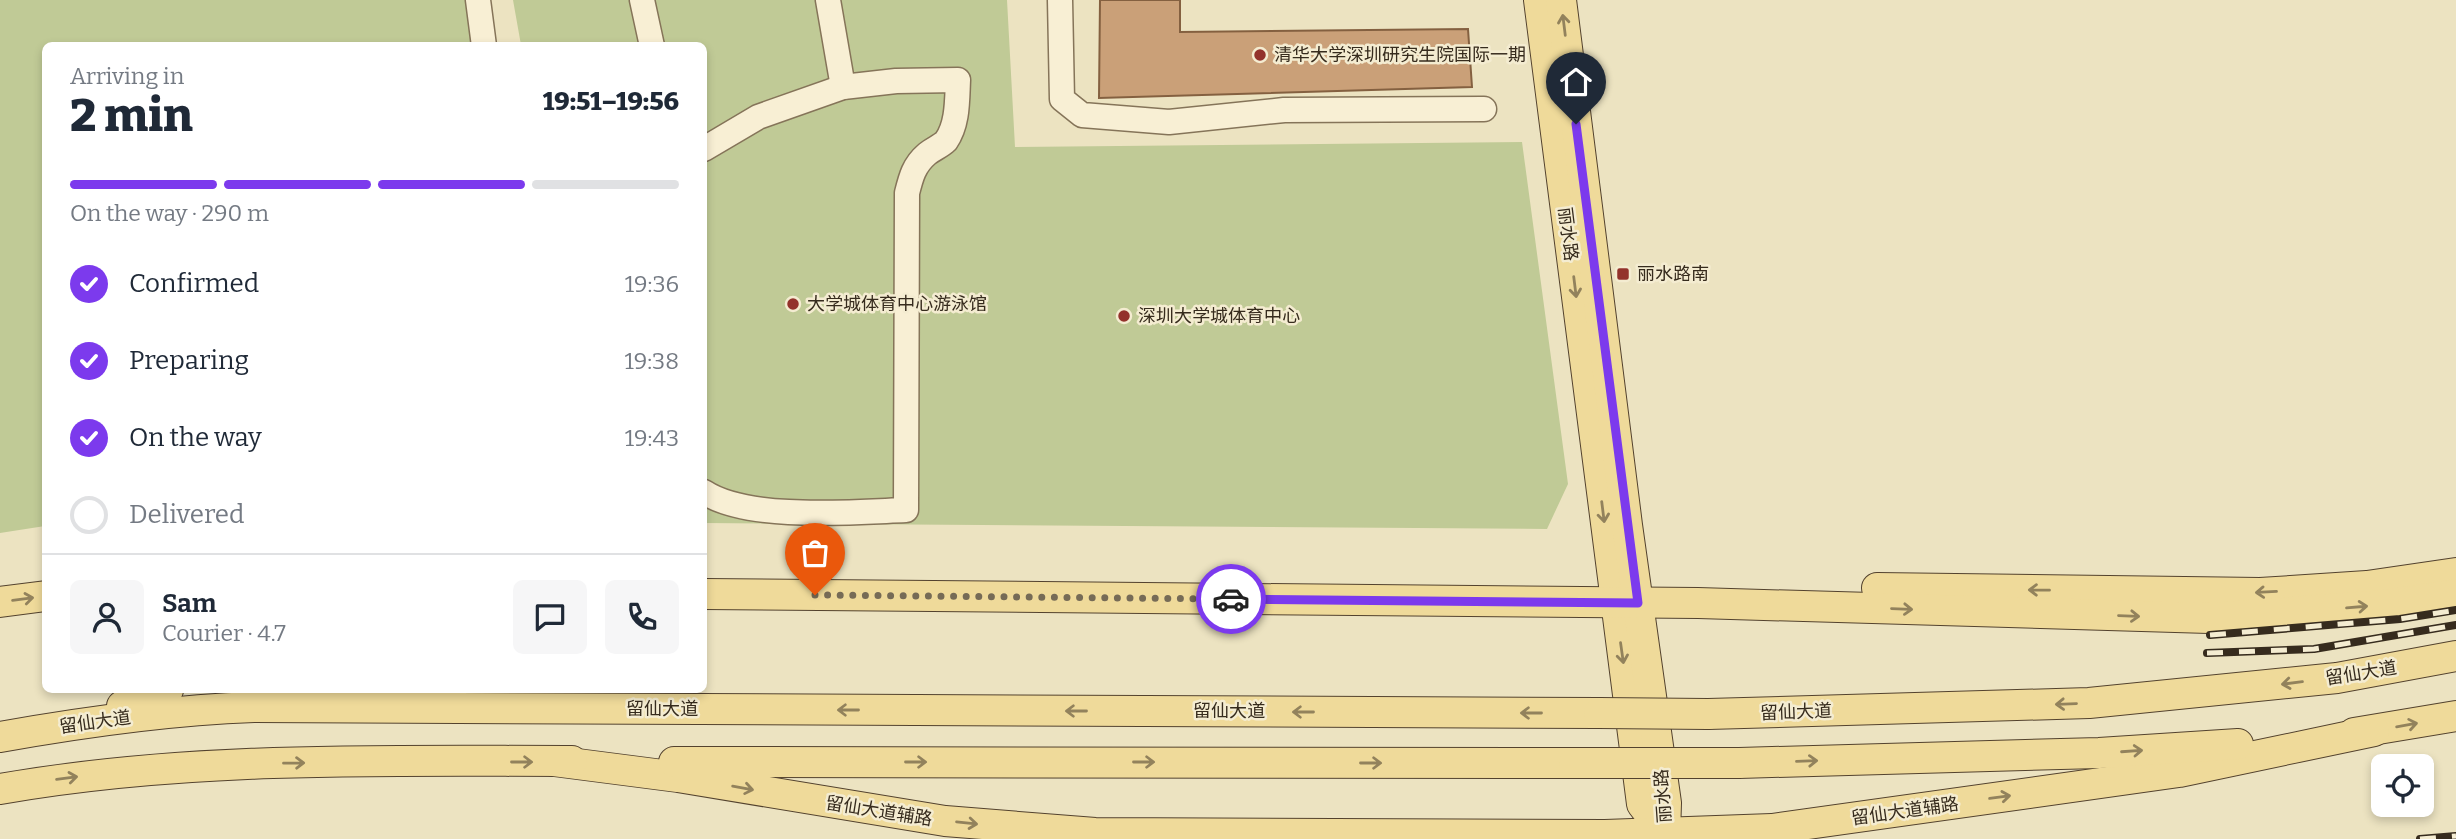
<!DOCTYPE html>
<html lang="en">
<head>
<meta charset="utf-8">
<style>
	body { margin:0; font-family:Bitter,"Noto Sans SC",serif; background:#f6f6f7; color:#1f2937; height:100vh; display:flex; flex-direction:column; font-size:26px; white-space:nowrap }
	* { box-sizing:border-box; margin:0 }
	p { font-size:23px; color:#747a83 }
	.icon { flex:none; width:38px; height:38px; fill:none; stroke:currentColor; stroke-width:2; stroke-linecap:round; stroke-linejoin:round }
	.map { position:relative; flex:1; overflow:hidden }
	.sheet { position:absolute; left:42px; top:42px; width:665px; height:651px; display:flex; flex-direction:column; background:#fff; border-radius:10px; box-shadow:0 4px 10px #0003 }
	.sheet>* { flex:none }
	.fabs { position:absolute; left:2371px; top:754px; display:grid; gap:14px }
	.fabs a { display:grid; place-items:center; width:63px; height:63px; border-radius:10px; background:#fff; box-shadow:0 4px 10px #0003; font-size:35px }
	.pin { position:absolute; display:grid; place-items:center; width:60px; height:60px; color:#fff; margin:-72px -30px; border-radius:50% 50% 50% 0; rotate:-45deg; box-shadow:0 0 7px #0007 }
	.pin .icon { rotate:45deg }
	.courier { position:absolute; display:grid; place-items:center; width:70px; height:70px; margin:-35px; border:5px solid #7c3aed; border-radius:50%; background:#fff; color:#222; box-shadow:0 2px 9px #0007 }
	.head em { font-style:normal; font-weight:800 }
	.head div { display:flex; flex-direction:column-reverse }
	.head { display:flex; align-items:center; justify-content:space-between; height:119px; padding:0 28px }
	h1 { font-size:46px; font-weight:800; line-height:52px }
	.bar { display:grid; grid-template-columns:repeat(4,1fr); gap:10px 7px; align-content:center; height:84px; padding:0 28px }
	.bar i { height:9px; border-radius:5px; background:#e0e1e3 }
	.bar .active { background:#7c3aed }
	.bar p { grid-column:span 4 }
	.line { display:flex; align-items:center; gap:18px; padding:0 28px; border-top:2px solid #e0e1e3 }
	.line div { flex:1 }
	.round { display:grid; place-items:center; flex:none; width:74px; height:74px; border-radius:10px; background:#f6f6f7 }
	ol { padding:0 28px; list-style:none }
	li { display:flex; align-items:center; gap:21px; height:77px }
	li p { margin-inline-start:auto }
	li .icon { padding:7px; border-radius:50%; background:#7c3aed; color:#fff; stroke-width:4 }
	li:last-child { color:#747a83 }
	li i { width:38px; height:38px; border:4px solid #e0e1e3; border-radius:50% }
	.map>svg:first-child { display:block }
</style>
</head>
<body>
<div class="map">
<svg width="2456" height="839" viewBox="0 0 2456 839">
	<rect width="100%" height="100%" fill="#ece3c1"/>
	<g fill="#c0ca96">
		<path d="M 0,0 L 466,0 L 473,31 L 473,45 L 46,46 L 45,526 L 0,533 Z"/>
		<path d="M 513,0 L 1007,0 L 1015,147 L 1522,142 L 1568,484 L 1547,529 L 704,523 L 704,46 L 521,45 Z"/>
	</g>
	<path fill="#caa078" stroke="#846040" stroke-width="2" d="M 1100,0 L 1180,0 L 1180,32 L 1468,29 L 1472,87 L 1099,98 Z"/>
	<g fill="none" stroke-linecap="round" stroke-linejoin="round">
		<g stroke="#857459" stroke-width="27">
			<g id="minor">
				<path d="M 478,0 L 484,46"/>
				<path d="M 642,0 L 652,46"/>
				<path d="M 828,0 L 843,87"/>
				<path d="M 1060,0 L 1062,99 L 1082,115 L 1169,122 L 1284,110 L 1484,109"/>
				<path d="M 704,149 L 758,117 L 843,87 L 896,81 L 958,80 C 957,100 958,124 946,141 C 941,146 933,149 927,154 C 914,165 911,177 907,193 L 906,510 C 853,512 748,521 704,492"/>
			</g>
		</g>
		<g stroke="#53422e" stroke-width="32">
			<g id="major">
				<path d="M 1539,0 L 1642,804 L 1665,834"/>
				<path d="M 1561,0 L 1627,525 L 1666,803 L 1665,834"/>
				<path d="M 1877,588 L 2260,593 L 2367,586 L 2456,573"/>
				<path d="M 704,594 L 1698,603 L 2209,618 L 2384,605 L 2456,594"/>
				<path d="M 0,602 L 46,596"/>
				<path d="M 122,706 L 168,690"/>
				<path d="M 1708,714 L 2089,703 L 2337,678 L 2456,656"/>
				<path d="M 2354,733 L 2456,716"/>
				<path d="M 0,737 C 84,722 169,710 254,707 L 1599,713"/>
				<path d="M 554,761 L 678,777 L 945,821 L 1095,833 L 1605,835 L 1772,829 L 2179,772 L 2374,731"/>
				<path d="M 674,762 L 1574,763"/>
				<path d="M 1739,763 L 2099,753 L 2238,744"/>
				<path d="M 0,789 C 189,756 381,761 572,761"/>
			</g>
		</g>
		<use href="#minor" stroke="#f8efd4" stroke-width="24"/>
		<use href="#major" stroke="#efda9a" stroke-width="30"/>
		<g stroke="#362b1d" stroke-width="8">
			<g id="rail">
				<path d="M 2210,635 L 2400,619 L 2456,610"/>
				<path d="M 2207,653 L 2314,649 L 2456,625"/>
				<path d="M 2420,839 L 2456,836"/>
			</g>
		</g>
		<use href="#rail" stroke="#f4ecd1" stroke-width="5" stroke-dasharray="16" stroke-linecap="butt"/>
		<g stroke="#53422e" stroke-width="32" stroke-linecap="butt">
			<g id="major-bridge">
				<path d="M 1599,713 L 1708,714"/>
				<path d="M 1574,763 L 1739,763"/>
			</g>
		</g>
		<use href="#major-bridge" stroke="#efda9a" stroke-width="30"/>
	</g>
	<defs><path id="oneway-shaft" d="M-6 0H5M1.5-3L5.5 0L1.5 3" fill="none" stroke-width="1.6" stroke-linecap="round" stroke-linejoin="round" transform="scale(1.75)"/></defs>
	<g stroke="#92825c">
		<use href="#oneway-shaft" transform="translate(1564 25) rotate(-97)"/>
		<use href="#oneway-shaft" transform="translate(1575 287) rotate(83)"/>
		<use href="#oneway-shaft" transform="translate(1603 512) rotate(83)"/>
		<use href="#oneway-shaft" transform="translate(2039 590) rotate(-179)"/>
		<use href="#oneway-shaft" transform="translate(2266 592) rotate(177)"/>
		<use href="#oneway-shaft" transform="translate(23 599) rotate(-7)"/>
		<use href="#oneway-shaft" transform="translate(2357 607) rotate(-5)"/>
		<use href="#oneway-shaft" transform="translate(1902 609) rotate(2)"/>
		<use href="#oneway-shaft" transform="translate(2129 616) rotate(2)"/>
		<use href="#oneway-shaft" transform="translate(1622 653) rotate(82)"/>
		<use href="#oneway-shaft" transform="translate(2292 683) rotate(173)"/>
		<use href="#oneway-shaft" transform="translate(2066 704) rotate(178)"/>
		<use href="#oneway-shaft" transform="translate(848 710) rotate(-180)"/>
		<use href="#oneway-shaft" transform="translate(1076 711) rotate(-180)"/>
		<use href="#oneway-shaft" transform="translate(1303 712) rotate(-180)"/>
		<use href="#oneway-shaft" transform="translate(1531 713) rotate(-180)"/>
		<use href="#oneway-shaft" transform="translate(2407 725) rotate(-10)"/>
		<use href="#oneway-shaft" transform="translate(2132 751) rotate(-4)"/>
		<use href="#oneway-shaft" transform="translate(1807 761) rotate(-2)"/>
		<use href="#oneway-shaft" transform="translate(522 762)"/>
		<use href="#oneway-shaft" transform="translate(916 762)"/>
		<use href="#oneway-shaft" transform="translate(1144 762)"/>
		<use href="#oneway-shaft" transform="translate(294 763) rotate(-1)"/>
		<use href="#oneway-shaft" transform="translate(1371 763)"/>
		<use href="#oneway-shaft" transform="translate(67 778) rotate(-7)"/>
		<use href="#oneway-shaft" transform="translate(743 788) rotate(10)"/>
		<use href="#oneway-shaft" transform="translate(2000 797) rotate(-8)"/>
		<use href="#oneway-shaft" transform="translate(967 823) rotate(6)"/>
	</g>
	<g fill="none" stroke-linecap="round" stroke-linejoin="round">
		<path stroke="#766b56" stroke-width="7" stroke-dasharray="0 12.6" d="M 815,595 L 1231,599"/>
		<path stroke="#7c3aed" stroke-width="9" d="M 1231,599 L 1638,603 L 1576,124"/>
	</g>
	<g fill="#93322b" stroke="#f4ecd1" stroke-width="2.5">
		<circle cx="1260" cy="55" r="7"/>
		<rect x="1616" y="267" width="14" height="14" rx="3.5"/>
		<circle cx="793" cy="304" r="7"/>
		<circle cx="1124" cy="316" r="7"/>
	</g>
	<g text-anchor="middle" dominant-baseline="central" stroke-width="5" stroke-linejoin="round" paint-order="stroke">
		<g font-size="18" fill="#362b1d" stroke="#f4ecd1" text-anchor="start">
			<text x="1274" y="55">清华大学深圳研究生院国际一期</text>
			<text x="1637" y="274">丽水路南</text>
			<text x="807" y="304">大学城体育中心游泳馆</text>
			<text x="1138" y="316">深圳大学城体育中心</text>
		</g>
		<g font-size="18" fill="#362b1d" stroke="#f4ecd1">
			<text transform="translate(1568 234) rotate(83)">丽水路</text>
			<text transform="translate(2361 673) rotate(-9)">留仙大道</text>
			<text x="662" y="709">留仙大道</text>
			<text x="1229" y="711">留仙大道</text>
			<text transform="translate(1796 712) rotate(-2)">留仙大道</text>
			<text transform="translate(95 722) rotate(-8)">留仙大道</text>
			<text transform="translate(1663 796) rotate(-94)">丽水路</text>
			<text transform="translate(879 811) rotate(9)">留仙大道辅路</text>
			<text transform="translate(1905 811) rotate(-8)">留仙大道辅路</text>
		</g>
	</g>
</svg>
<div class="fabs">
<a><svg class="icon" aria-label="locate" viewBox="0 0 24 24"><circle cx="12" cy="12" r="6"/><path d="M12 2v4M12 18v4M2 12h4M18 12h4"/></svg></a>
</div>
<div class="pin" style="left:815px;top:595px;background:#ea580c"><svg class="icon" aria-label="bag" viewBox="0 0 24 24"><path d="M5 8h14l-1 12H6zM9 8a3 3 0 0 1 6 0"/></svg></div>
<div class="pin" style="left:1576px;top:124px;background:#1f2937"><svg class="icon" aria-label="home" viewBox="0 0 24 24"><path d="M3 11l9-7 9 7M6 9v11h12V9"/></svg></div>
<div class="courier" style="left:1231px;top:599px"><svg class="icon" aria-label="car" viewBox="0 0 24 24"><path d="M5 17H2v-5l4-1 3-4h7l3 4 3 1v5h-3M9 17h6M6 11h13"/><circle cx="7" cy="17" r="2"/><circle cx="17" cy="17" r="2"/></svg></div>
<section class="sheet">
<div class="head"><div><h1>2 min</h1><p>Arriving in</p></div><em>19:51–19:56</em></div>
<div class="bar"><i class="active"></i><i class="active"></i><i class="active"></i><i></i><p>On the way · 290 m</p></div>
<ol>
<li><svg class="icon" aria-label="check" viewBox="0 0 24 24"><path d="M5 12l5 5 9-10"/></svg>Confirmed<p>19:36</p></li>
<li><svg class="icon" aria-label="check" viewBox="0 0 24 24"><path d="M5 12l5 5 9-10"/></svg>Preparing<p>19:38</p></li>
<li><svg class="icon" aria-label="check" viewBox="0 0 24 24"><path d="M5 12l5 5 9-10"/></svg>On the way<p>19:43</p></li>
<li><i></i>Delivered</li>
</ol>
<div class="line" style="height:126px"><a class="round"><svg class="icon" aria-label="person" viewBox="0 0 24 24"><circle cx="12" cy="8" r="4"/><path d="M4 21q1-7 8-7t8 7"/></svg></a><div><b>Sam</b><p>Courier · 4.7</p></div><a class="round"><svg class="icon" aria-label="chat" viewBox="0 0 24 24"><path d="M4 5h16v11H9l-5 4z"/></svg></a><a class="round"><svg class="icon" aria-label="phone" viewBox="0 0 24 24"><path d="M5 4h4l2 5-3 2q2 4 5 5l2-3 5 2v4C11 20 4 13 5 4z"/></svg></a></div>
</section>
</div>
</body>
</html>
